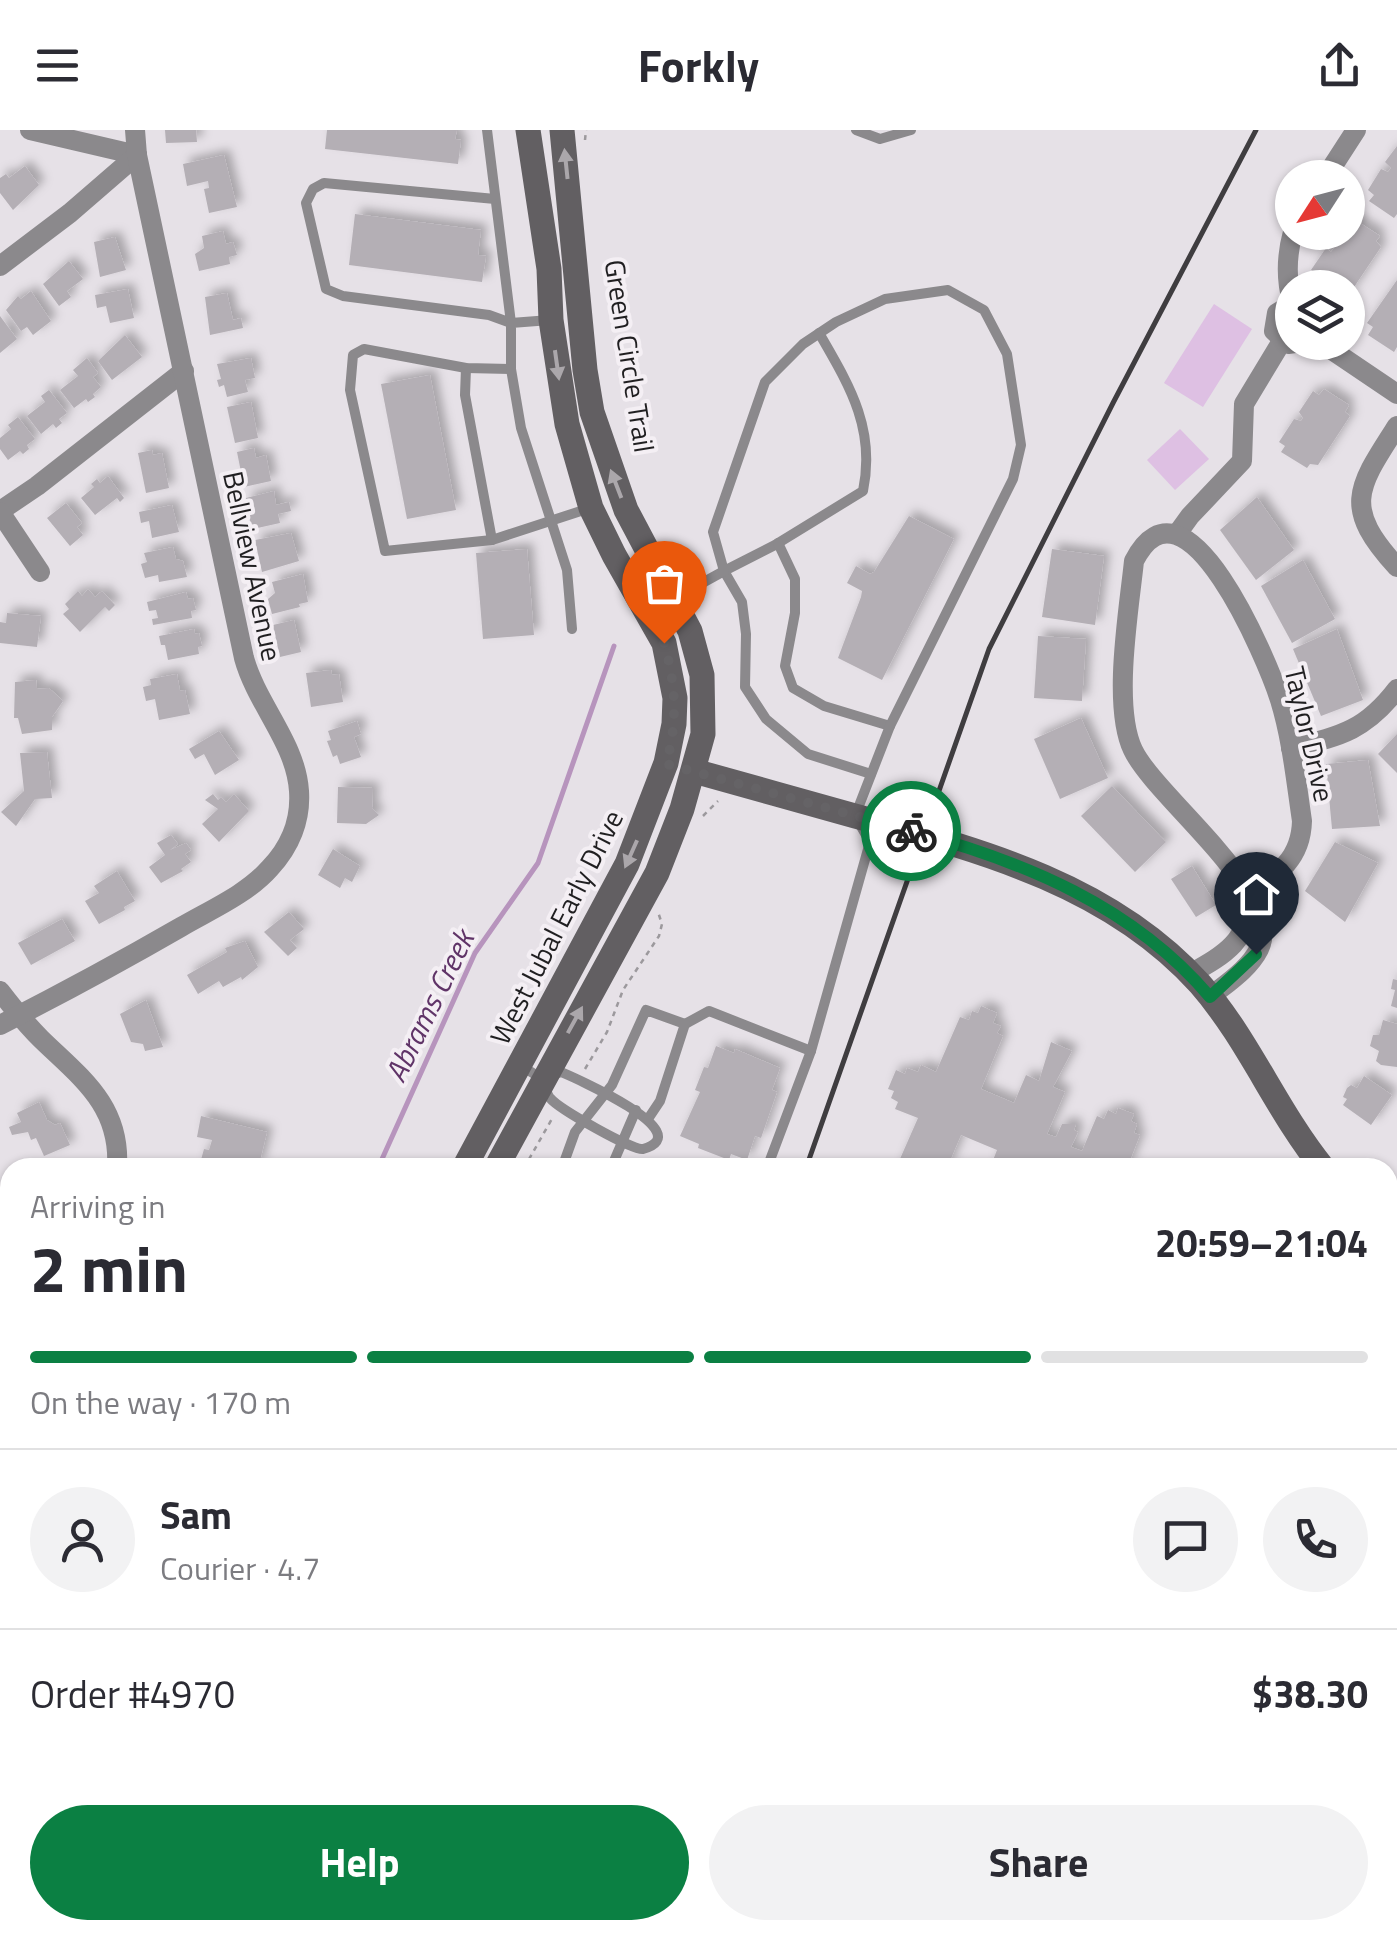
<!DOCTYPE html>
<html lang="en">
<head>
<meta charset="utf-8">
<style>
	body { margin:0; font-family:"Titillium Web",sans-serif; background:#f2f2f3; color:#2b2b33; height:100vh; display:flex; flex-direction:column; font-size:38px; white-space:nowrap }
	* { box-sizing:border-box; margin:0 }
	p { font-size:32px; color:#7c7c81 }
	.icon { flex:none; width:55px; height:55px; fill:none; stroke:currentColor; stroke-width:2; stroke-linecap:round; stroke-linejoin:round }
	.map { position:relative; flex:1; overflow:hidden }
	.drawer { position:absolute; left:0px; top:1028px; width:1398px; height:782px; display:flex; flex-direction:column; background:#fff; border-radius:30px 30px 0 0; box-shadow:0 2px 8px #0004 }
	.drawer>* { flex:none }
	.needle { width:65px; rotate:234deg }
	.fabs { position:absolute; left:1275px; top:30px; display:grid; gap:20px }
	.fabs a { display:grid; place-items:center; width:90px; height:90px; border-radius:50%; background:#fff; box-shadow:0 2px 8px #0004; font-size:50px }
	.pin { position:absolute; display:grid; place-items:center; width:85px; height:85px; color:#fff; margin:-102px -42px; border-radius:50% 50% 50% 0; rotate:-45deg; box-shadow:0 0 10px #0007 }
	.pin .icon { rotate:45deg }
	.courier { position:absolute; display:grid; place-items:center; width:100px; height:100px; margin:-50px; border:8px solid #0b8043; border-radius:50%; background:#fff; color:#222; box-shadow:0 2px 12px #0007 }
	.headline em { font-style:normal; font-weight:700 }
	.headline div { display:flex; flex-direction:column-reverse }
	.headline { display:flex; align-items:center; justify-content:space-between; height:170px; padding:0 30px }
	h1 { font-size:65px; font-weight:700; line-height:75px }
	.bar { display:grid; grid-template-columns:repeat(4,1fr); gap:15px 10px; align-content:center; height:120px; padding:0 30px }
	.bar i { height:12px; border-radius:8px; background:#e1e1e2 }
	.bar .selected { background:#0b8043 }
	.bar p { grid-column:span 4 }
	.line { display:flex; align-items:center; gap:25px; padding:0 30px; border-top:2px solid #e1e1e2 }
	.line div { flex:1 }
	.round { display:grid; place-items:center; flex:none; width:105px; height:105px; border-radius:52px; background:#f2f2f3 }
	.button { display:flex; gap:20px; margin-top:auto; padding:20px 30px }
	.button a { flex:1; height:115px; border-radius:60px; background:#0b8043; color:#fff; font-size:40px; font-weight:700; line-height:115px; text-align:center }
	.button a+a { background:#f2f2f3; color:#2b2b33 }
	header { display:flex; justify-content:space-between; align-items:center; height:130px; padding:0 30px; background:#fff; font-size:45px; font-weight:700 }
	.map>svg:first-child { display:block }
</style>
</head>
<body>
<header><svg class="icon" aria-label="menu" viewBox="0 0 24 24"><path d="M4 6h16M4 12h16M4 18h16"/></svg>Forkly<svg class="icon" aria-label="share" viewBox="0 0 24 24"><path d="M12 15V3M7 8l5-5 5 5M5 13v7h14v-7"/></svg></header>
<div class="map">
<svg width="1397" height="1808" viewBox="0 0 1397 1808">
	<defs>
		<filter id="shadow"><feDropShadow dx="6" dy="-6" stdDeviation="5" flood-color="#0004"/></filter>
	</defs>
	<rect width="100%" height="100%" fill="#e6e1e7"/>
	<g fill="#dec0e3">
		<path d="M 1214,174 L 1252,199 L 1203,277 L 1164,253 Z"/>
		<path d="M 1180,299 L 1209,329 L 1175,360 L 1147,330 Z"/>
	</g>
	<g fill="none" stroke-linecap="round" stroke-linejoin="round">
		<g stroke="#b794bd" stroke-width="5">
			<path d="M 378,1038 L 475,823 L 538,733 L 614,516"/>
			<path d="M 310,1808 L 310,1800"/>
		</g>
	</g>
	<g fill="#b4afb5" filter="url(#shadow)">
		<path d="M 165,0 L 196,0 L 197,12 L 166,13 Z"/>
		<path d="M 327,0 L 457,0 L 455,9 L 461,10 L 458,34 L 325,19 Z"/>
		<path d="M 1397,16 L 1397,84 L 1394,88 L 1369,71 L 1374,65 L 1368,60 L 1381,39 L 1388,42 L 1391,38 L 1385,32 Z"/>
		<path d="M 224,25 L 237,77 L 209,83 L 204,59 L 209,58 L 208,51 L 187,56 L 183,34 Z"/>
		<path d="M 25,36 L 39,55 L 13,80 L 0,63 L 0,48 L 6,44 L 9,48 Z"/>
		<path d="M 355,84 L 481,100 L 478,125 L 486,126 L 482,152 L 349,135 Z"/>
		<path d="M 1354,89 L 1380,106 L 1376,111 L 1381,117 L 1348,166 L 1348,158 L 1320,158 L 1312,152 L 1317,144 L 1311,140 L 1326,118 L 1331,122 L 1334,118 L 1328,114 L 1336,102 L 1348,102 L 1348,95 Z"/>
		<path d="M 223,101 L 226,114 L 233,112 L 237,125 L 229,127 L 230,134 L 199,141 L 195,124 L 204,118 L 202,106 Z"/>
		<path d="M 115,107 L 126,140 L 100,147 L 94,112 Z"/>
		<path d="M 69,131 L 83,149 L 67,161 L 71,167 L 59,176 L 43,154 Z"/>
		<path d="M 1397,150 L 1397,217 L 1394,222 L 1368,205 L 1373,197 L 1367,193 Z"/>
		<path d="M 128,159 L 134,188 L 110,193 L 106,176 L 97,178 L 95,165 Z"/>
		<path d="M 31,161 L 51,191 L 33,205 L 27,197 L 21,201 L 6,180 L 18,166 L 21,169 Z"/>
		<path d="M 227,163 L 233,190 L 241,188 L 243,198 L 210,205 L 205,167 Z"/>
		<path d="M 0,186 L 17,209 L 0,223 Z"/>
		<path d="M 125,205 L 142,227 L 112,250 L 98,231 Z"/>
		<path d="M 87,228 L 98,243 L 93,247 L 101,257 L 93,264 L 95,267 L 88,272 L 86,269 L 74,278 L 60,260 L 78,246 L 73,240 Z"/>
		<path d="M 251,228 L 255,248 L 245,250 L 248,262 L 227,267 L 224,255 L 219,257 L 217,250 L 221,249 L 217,234 Z"/>
		<path d="M 430,245 L 456,380 L 407,389 L 381,254 Z"/>
		<path d="M 1324,259 L 1349,275 L 1345,282 L 1350,286 L 1318,335 L 1310,334 L 1307,338 L 1281,322 L 1285,316 L 1279,312 L 1294,289 L 1301,291 L 1303,288 L 1299,282 L 1313,261 L 1319,265 Z"/>
		<path d="M 49,260 L 67,283 L 59,289 L 62,293 L 56,298 L 53,294 L 41,304 L 27,286 L 45,272 L 41,266 Z"/>
		<path d="M 251,272 L 258,308 L 235,313 L 227,277 Z"/>
		<path d="M 18,287 L 35,309 L 27,315 L 29,319 L 23,324 L 20,321 L 8,330 L 0,319 L 0,308 L 11,299 L 8,295 Z"/>
		<path d="M 254,318 L 256,328 L 266,325 L 271,351 L 244,357 L 237,322 Z"/>
		<path d="M 152,320 L 153,325 L 162,323 L 169,358 L 146,363 L 138,323 Z"/>
		<path d="M 108,346 L 124,368 L 120,372 L 117,368 L 95,385 L 81,368 L 94,357 L 91,354 L 97,349 L 100,353 Z"/>
		<path d="M 274,361 L 276,375 L 289,372 L 291,381 L 278,384 L 280,393 L 253,399 L 246,379 L 248,378 L 246,368 Z"/>
		<path d="M 1257,367 L 1294,420 L 1256,450 L 1220,400 Z"/>
		<path d="M 66,373 L 82,393 L 77,397 L 83,405 L 70,416 L 47,388 Z"/>
		<path d="M 172,375 L 179,402 L 152,408 L 149,391 L 141,393 L 139,382 Z"/>
		<path d="M 909,386 L 954,409 L 882,550 L 838,528 L 861,467 L 862,461 L 847,453 L 856,436 L 870,444 L 874,442 Z"/>
		<path d="M 291,403 L 299,431 L 262,442 L 255,410 Z"/>
		<path d="M 173,417 L 176,429 L 183,431 L 187,447 L 159,452 L 158,445 L 145,448 L 141,434 L 147,432 L 144,423 Z"/>
		<path d="M 527,419 L 534,505 L 483,509 L 476,423 Z"/>
		<path d="M 1052,419 L 1104,426 L 1095,495 L 1042,487 Z"/>
		<path d="M 1303,430 L 1335,489 L 1292,513 L 1261,456 Z"/>
		<path d="M 303,444 L 308,472 L 299,474 L 300,477 L 272,484 L 268,469 L 275,463 L 272,452 Z"/>
		<path d="M 88,459 L 95,467 L 102,461 L 115,475 L 109,481 L 105,477 L 80,502 L 63,484 L 69,479 L 65,474 L 78,461 L 82,466 Z"/>
		<path d="M 186,462 L 188,469 L 193,468 L 196,480 L 191,481 L 192,488 L 153,495 L 152,489 L 158,488 L 156,480 L 149,481 L 147,472 Z"/>
		<path d="M 7,483 L 41,486 L 37,517 L 0,513 L 0,492 L 6,493 Z"/>
		<path d="M 294,490 L 301,522 L 280,527 L 273,495 Z"/>
		<path d="M 194,499 L 195,504 L 199,503 L 202,516 L 198,517 L 199,524 L 168,530 L 165,515 L 161,515 L 159,506 Z"/>
		<path d="M 1337,499 L 1363,570 L 1321,586 L 1293,519 Z"/>
		<path d="M 1038,506 L 1086,509 L 1082,571 L 1034,568 Z"/>
		<path d="M 331,540 L 332,545 L 339,544 L 343,572 L 311,577 L 306,543 Z"/>
		<path d="M 177,544 L 180,561 L 185,560 L 190,584 L 159,590 L 155,569 L 146,571 L 143,557 L 151,555 L 150,549 Z"/>
		<path d="M 36,550 L 37,559 L 49,558 L 63,571 L 52,587 L 52,600 L 22,604 L 18,588 L 14,588 L 15,552 Z"/>
		<path d="M 1081,588 L 1108,648 L 1060,669 L 1034,609 Z"/>
		<path d="M 357,591 L 361,604 L 354,607 L 361,627 L 340,634 L 337,625 L 333,627 L 327,611 L 331,610 L 328,601 Z"/>
		<path d="M 219,601 L 239,630 L 215,645 L 204,624 L 195,629 L 189,619 Z"/>
		<path d="M 1397,604 L 1397,643 L 1378,624 Z"/>
		<path d="M 47,622 L 52,668 L 35,669 L 16,696 L 1,682 L 24,661 L 20,623 Z"/>
		<path d="M 1368,630 L 1380,696 L 1332,699 L 1326,634 Z"/>
		<path d="M 1112,656 L 1166,712 L 1135,742 L 1081,686 Z"/>
		<path d="M 338,657 L 373,658 L 372,678 L 379,685 L 366,694 L 337,693 Z"/>
		<path d="M 213,664 L 218,670 L 221,667 L 226,672 L 234,664 L 249,681 L 219,712 L 202,694 L 218,679 L 205,670 Z"/>
		<path d="M 171,705 L 178,714 L 170,720 L 186,713 L 191,720 L 185,724 L 191,732 L 181,739 L 183,741 L 161,753 L 149,737 L 165,725 L 157,713 Z"/>
		<path d="M 1335,712 L 1378,733 L 1345,792 L 1305,761 Z"/>
		<path d="M 333,719 L 360,736 L 352,752 L 345,748 L 340,758 L 318,745 Z"/>
		<path d="M 1192,736 L 1216,775 L 1196,787 L 1171,749 Z"/>
		<path d="M 117,741 L 135,771 L 124,777 L 125,780 L 99,794 L 85,771 L 99,763 L 94,756 Z"/>
		<path d="M 289,782 L 304,799 L 290,810 L 297,818 L 288,826 L 264,802 Z"/>
		<path d="M 62,789 L 75,811 L 31,835 L 18,813 Z"/>
		<path d="M 245,811 L 258,837 L 242,850 L 241,847 L 223,857 L 219,851 L 198,864 L 187,845 L 227,822 L 225,818 Z"/>
		<path d="M 1393,849 L 1397,850 L 1397,878 L 1391,876 L 1395,860 L 1391,859 Z"/>
		<path d="M 146,870 L 163,917 L 145,921 L 143,914 L 131,912 L 120,884 Z"/>
		<path d="M 981,876 L 997,883 L 993,893 L 1001,896 L 997,903 L 1003,906 L 981,959 L 1014,973 L 1026,945 L 1039,951 L 1051,912 L 1072,921 L 1053,957 L 1065,962 L 1047,1004 L 1056,1007 L 1062,994 L 1076,994 L 1074,1000 L 1078,1002 L 1071,1017 L 1082,1021 L 1097,986 L 1104,989 L 1108,980 L 1116,984 L 1118,978 L 1134,984 L 1131,991 L 1137,994 L 1134,1003 L 1140,1005 L 1127,1038 L 990,1038 L 997,1020 L 961,1005 L 947,1038 L 896,1038 L 918,988 L 895,979 L 898,972 L 891,968 L 894,961 L 888,959 L 896,940 L 905,944 L 907,938 L 918,942 L 921,935 L 936,942 L 960,887 L 969,890 L 972,881 L 978,883 Z"/>
		<path d="M 1383,890 L 1397,894 L 1397,937 L 1381,935 L 1376,931 L 1379,921 L 1370,916 L 1373,905 L 1379,905 Z"/>
		<path d="M 716,916 L 734,923 L 735,919 L 780,938 L 772,960 L 777,962 L 761,1008 L 755,1006 L 747,1030 L 731,1024 L 729,1030 L 698,1018 L 699,1014 L 680,1006 L 700,962 L 695,960 L 704,937 L 708,938 Z"/>
		<path d="M 1364,946 L 1392,965 L 1371,995 L 1343,975 L 1347,969 L 1343,967 L 1347,958 L 1351,955 L 1357,958 Z"/>
		<path d="M 39,972 L 47,990 L 55,995 L 60,993 L 70,1015 L 44,1026 L 36,1008 L 31,1010 L 28,1002 L 12,1005 L 9,997 L 21,992 L 17,983 Z"/>
		<path d="M 201,986 L 267,1002 L 259,1035 L 199,1037 L 204,1019 L 209,1020 L 212,1010 L 197,1007 Z"/>
		<path d="M 1397,1173 L 1397,1218 L 1393,1216 L 1395,1211 L 1388,1207 Z"/>
		<path d="M 6,1305 L 10,1306 L 10,1350 L 0,1348 L 4,1324 L 0,1323 L 0,1308 L 6,1309 Z"/>
		<path d="M 1388,1361 L 1397,1373 L 1397,1396 L 1395,1394 L 1388,1403 Z"/>
		<path d="M 0,1365 L 10,1366 L 10,1451 L 0,1450 Z"/>
		<path d="M 0,1495 L 9,1496 L 6,1517 L 0,1516 Z"/>
		<path d="M 89,1800 L 127,1800 L 126,1808 L 88,1808 Z"/>
		<path d="M 732,1800 L 759,1800 L 756,1808 L 740,1808 L 730,1805 Z"/>
		<path d="M 764,1800 L 791,1800 L 788,1808 L 761,1808 Z"/>
		<path d="M 796,1800 L 823,1800 L 820,1808 L 793,1808 Z"/>
		<path d="M 828,1800 L 845,1800 L 844,1803 L 858,1808 L 826,1808 Z"/>
		<path d="M 1346,1800 L 1384,1800 L 1389,1807 L 1348,1808 Z"/>
	</g>
	<g fill="none" stroke-linecap="round" stroke-linejoin="round">
		<g stroke="#9c999d" stroke-width="2.5" stroke-dasharray="5 5" stroke-linecap="butt">
			<path d="M 585,10 L 586,0"/>
			<path d="M 703,686 L 718,671"/>
			<path d="M 585,939 L 607,902 L 623,860 L 659,806 L 662,794 L 658,782"/>
			<path d="M 524,1038 L 553,987"/>
			<path d="M 459,1808 L 460,1800"/>
		</g>
		<g stroke="#8b898c" stroke-width="10">
			<path d="M 487,0 L 511,193 L 489,185 L 343,166 L 326,159 L 306,73 L 313,59 L 324,53 L 495,69"/>
			<path d="M 856,0 L 880,9 L 911,0"/>
			<path d="M 550,190 L 511,193 L 511,239 L 466,238 L 364,219 L 353,225 L 350,260 L 385,421 L 492,410 L 590,378"/>
			<path d="M 819,203 C 849,255 876,298 863,361 L 775,415 L 724,441 L 742,472 L 746,504 L 745,557 L 766,589 L 808,624 L 871,644"/>
			<path d="M 466,238 L 465,265 L 492,410"/>
			<path d="M 511,239 L 521,298 L 567,440 L 572,499"/>
			<path d="M 778,413 L 795,449 L 795,483 L 785,536 L 793,558 L 824,576 L 890,596"/>
			<path d="M 675,468 L 724,441 L 713,402 L 765,252 L 803,214 L 836,192 L 885,169 L 948,160 L 984,180 L 1007,224 L 1021,315 L 1013,349 L 890,596 L 855,686 L 870,712 L 811,921 L 767,1038"/>
			<path d="M 685,894 L 709,881 L 811,921"/>
			<path d="M 520,936 C 529,941 539,945 544,954 C 545,957 548,966 550,968 C 559,979 633,1021 643,1019 C 701,1003 573,947 561,942 L 552,945"/>
			<path d="M 562,1038 L 575,1002 L 612,955 L 646,880 L 685,894 L 660,971 L 648,989"/>
			<path d="M 611,1038 L 636,980"/>
		</g>
		<g stroke="#8b898c" stroke-width="20">
			<path d="M 30,0 L 137,25"/>
			<path d="M 1325,48 L 1356,0"/>
			<path d="M 0,136 L 70,83 L 137,25"/>
			<path d="M 1292,171 C 1286,149 1287,124 1293,102"/>
			<path d="M 1292,174 L 1277,183 L 1274,201 L 1288,214 L 1302,212"/>
			<path d="M 1320,212 L 1397,264"/>
			<path d="M 1397,296 C 1357,358 1342,377 1397,437"/>
			<path d="M 0,381 L 37,356 L 184,241"/>
			<path d="M 0,382 L 40,442"/>
			<path d="M 1177,404 L 1190,386 L 1242,331 L 1244,274 L 1282,211"/>
			<path d="M 1291,618 C 1340,606 1365,601 1397,559"/>
			<path d="M 1190,844 C 1222,826 1252,810 1248,768"/>
			<path d="M 0,861 C 13,878 26,894 41,909 C 80,947 121,975 117,1038"/>
			<path d="M 1210,867 C 1227,853 1249,839 1259,819 C 1286,765 1156,668 1133,620 C 1112,576 1129,480 1134,431 C 1185,331 1268,532 1280,570 C 1292,609 1296,651 1302,691 C 1301,728 1279,745 1248,761"/>
			<path d="M 0,895 C 61,864 122,831 181,797 C 212,779 247,764 270,738 C 290,717 301,690 299,661 C 296,613 257,575 244,528 L 137,25 L 135,0"/>
			<path d="M 0,1136 L 10,1137"/>
			<path d="M 0,1710 L 10,1711"/>
			<path d="M 1388,1745 L 1397,1743"/>
			<path d="M 925,1800 L 946,1808"/>
			<path d="M 1270,1800 L 1270,1808"/>
			<path d="M 24,1808 L 25,1800"/>
			<path d="M 1093,1808 L 1118,1800"/>
		</g>
		<g stroke="#625f62" stroke-width="25">
			<path d="M 694,641 C 748,656 801,671 855,686 C 979,720 1110,754 1200,854 C 1249,910 1276,980 1323,1038"/>
			<path d="M 464,1038 L 627,734 L 666,633 L 674,594 L 675,568 L 664,513 L 614,425 L 591,378 L 567,294 L 551,190 L 549,139 L 528,0"/>
			<path d="M 496,1038 L 657,743 L 682,679 L 703,604 L 702,545 L 690,501 L 626,380 L 592,282 L 585,240 L 562,0"/>
			<path d="M 1388,1089 L 1397,1095"/>
			<path d="M 404,1808 L 405,1800"/>
			<path d="M 435,1808 L 436,1800"/>
		</g>
		<g stroke="#3f3d40" stroke-width="5">
			<path d="M 806,1038 L 989,519 L 1113,273 L 1256,0"/>
			<path d="M 539,1808 L 542,1800"/>
		</g>
	</g>
	<defs><path id="oneway-solid" d="M-6-.8H1V-3.2L6.5 0L1 3.2V.8H-6Z" transform="scale(2.5)"/></defs>
	<g fill="#aba7ab">
		<use href="#oneway-solid" transform="translate(566 34) rotate(-96)"/>
		<use href="#oneway-solid" transform="translate(557 235) rotate(82)"/>
		<use href="#oneway-solid" transform="translate(616 354) rotate(-111)"/>
		<use href="#oneway-solid" transform="translate(631 724) rotate(114)"/>
		<use href="#oneway-solid" transform="translate(575 890) rotate(-61)"/>
	</g>
	<g fill="none" stroke-linecap="round" stroke-linejoin="round">
		<path stroke="#656366" stroke-width="10" stroke-dasharray="0 18" d="M 664,513 C 676,554 678,592 666,634 L 911,701"/>
		<path stroke="#0b8043" stroke-width="12" d="M 911,701 C 1023,731 1133,776 1210,867 L 1256,824"/>
	</g>
	<g text-anchor="middle" dominant-baseline="central" stroke-width="8" stroke-linejoin="round" paint-order="stroke">
		<g font-size="28" fill="#201f21" stroke="#f4eff4">
			<text transform="translate(630 226) rotate(81)">Green Circle Trail</text>
			<text transform="translate(253 436) rotate(78)">Bellview Avenue</text>
			<text transform="translate(1310 604) rotate(77)">Taylor Drive</text>
			<text transform="translate(556 797) rotate(-63)">West Jubal Early Drive</text>
		</g>
		<g font-size="30" font-style="italic" fill="#603468" stroke="#f4eff4">
			<text transform="translate(429 876) rotate(-64)">Abrams Creek</text>
		</g>
	</g>
</svg>
<div class="fabs">
<a><svg class="needle" viewBox="-14 -14 28 28"><path d="M0-13l5 13h-10z" fill="#e53935"/><path d="M0 13l5-13h-10z" fill="#7c7c81"/></svg></a>
<a><svg class="icon" aria-label="layers" viewBox="0 0 24 24"><path d="M12 4l9 5-9 5-9-5zM3 14l9 5 9-5"/></svg></a>
</div>
<div class="pin" style="left:664px;top:513px;background:#ea580c"><svg class="icon" aria-label="bag" viewBox="0 0 24 24"><path d="M5 8h14l-1 12H6zM9 8a3 3 0 0 1 6 0"/></svg></div>
<div class="pin" style="left:1256px;top:824px;background:#1f2937"><svg class="icon" aria-label="home" viewBox="0 0 24 24"><path d="M3 11l9-7 9 7M6 9v11h12V9"/></svg></div>
<div class="courier" style="left:911px;top:701px"><svg class="icon" aria-label="bike" viewBox="0 0 24 24"><circle cx="6" cy="16" r="4"/><circle cx="18" cy="16" r="4"/><path d="M6 16l4-8h5l3 8M10 8l3 8H6M13 5h3"/></svg></div>
<section class="drawer">
<div class="headline"><div><h1>2 min</h1><p>Arriving in</p></div><em>20:59–21:04</em></div>
<div class="bar"><i class="selected"></i><i class="selected"></i><i class="selected"></i><i></i><p>On the way · 170 m</p></div>
<div class="line" style="height:180px"><a class="round"><svg class="icon" aria-label="person" viewBox="0 0 24 24"><circle cx="12" cy="8" r="4"/><path d="M4 21q1-7 8-7t8 7"/></svg></a><div><b>Sam</b><p>Courier · 4.7</p></div><a class="round"><svg class="icon" aria-label="chat" viewBox="0 0 24 24"><path d="M4 5h16v11H9l-5 4z"/></svg></a><a class="round"><svg class="icon" aria-label="phone" viewBox="0 0 24 24"><path d="M5 4h4l2 5-3 2q2 4 5 5l2-3 5 2v4C11 20 4 13 5 4z"/></svg></a></div>
<div class="line" style="height:130px"><div>Order #4970</div><b>$38.30</b></div>
<div class="button"><a>Help</a><a>Share</a></div>
</section>
</div>
</body>
</html>
